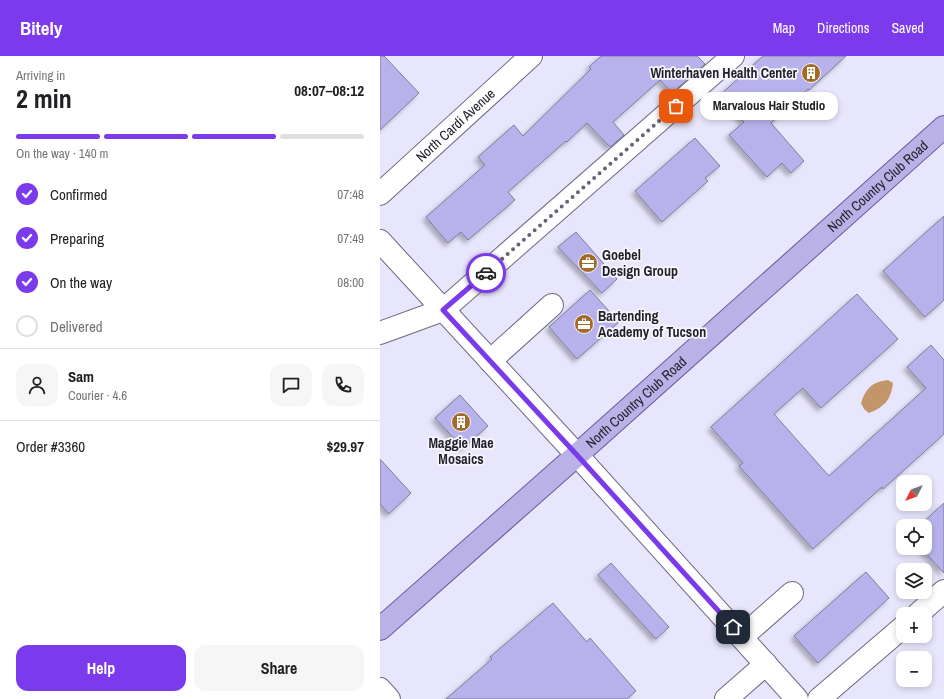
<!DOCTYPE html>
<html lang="en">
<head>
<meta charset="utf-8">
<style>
	body { margin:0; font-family:"Archivo Narrow",sans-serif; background:#f6f6f6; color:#202124; height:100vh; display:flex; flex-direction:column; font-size:15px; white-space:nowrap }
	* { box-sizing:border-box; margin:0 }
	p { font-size:13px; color:#757577 }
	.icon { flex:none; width:22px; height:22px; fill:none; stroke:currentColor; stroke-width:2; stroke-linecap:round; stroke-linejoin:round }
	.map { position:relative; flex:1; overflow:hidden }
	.details { display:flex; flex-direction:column; background:#fff; width:380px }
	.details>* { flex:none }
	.needle { width:26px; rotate:228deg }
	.controls { position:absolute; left:516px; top:419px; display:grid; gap:8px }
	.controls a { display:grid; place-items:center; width:36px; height:36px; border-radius:8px; background:#fff; box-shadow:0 2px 6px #0003; font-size:20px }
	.pin { position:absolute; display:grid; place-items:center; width:34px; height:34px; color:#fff; margin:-17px; border-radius:8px; box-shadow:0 2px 6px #0006 }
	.courier { position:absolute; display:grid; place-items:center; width:40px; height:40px; margin:-20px; border:3px solid #7c3aed; border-radius:50%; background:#fff; color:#222; box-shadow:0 1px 5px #0007 }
	.bubble { position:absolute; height:28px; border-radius:12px; background:#fff; box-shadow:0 2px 6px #0003; font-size:13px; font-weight:800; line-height:28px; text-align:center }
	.overview em { font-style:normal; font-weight:800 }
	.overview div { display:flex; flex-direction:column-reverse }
	.overview { display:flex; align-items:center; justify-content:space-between; height:68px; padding:0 16px }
	h1 { font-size:26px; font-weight:800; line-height:30px }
	.bar { display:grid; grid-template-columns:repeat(4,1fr); gap:6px 4px; align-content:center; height:48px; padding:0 16px }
	.bar i { height:5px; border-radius:3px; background:#e0e0e0 }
	.bar .active { background:#7c3aed }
	.bar p { grid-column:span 4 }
	.line { display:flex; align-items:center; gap:10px; padding:0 16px; border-top:1px solid #e0e0e0 }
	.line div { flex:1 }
	.round { display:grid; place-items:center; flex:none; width:42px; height:42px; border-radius:12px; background:#f6f6f6 }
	ol { padding:0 16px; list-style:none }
	li { display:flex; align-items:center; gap:12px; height:44px }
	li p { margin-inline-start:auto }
	li .icon { padding:4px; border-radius:50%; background:#7c3aed; color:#fff; stroke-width:4 }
	li:last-child { color:#757577 }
	li i { width:22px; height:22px; border:2px solid #e0e0e0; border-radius:50% }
	.action { display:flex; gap:8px; margin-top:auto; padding:8px 16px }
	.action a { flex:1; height:46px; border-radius:12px; background:#7c3aed; color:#fff; font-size:16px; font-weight:800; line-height:46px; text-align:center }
	.action a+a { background:#f6f6f6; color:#202124 }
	header { display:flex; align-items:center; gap:24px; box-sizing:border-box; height:56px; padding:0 20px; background:#7c3aed; color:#fff }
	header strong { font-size:19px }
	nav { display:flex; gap:22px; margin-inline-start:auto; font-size:14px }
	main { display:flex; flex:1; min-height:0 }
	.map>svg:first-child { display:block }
</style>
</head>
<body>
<header>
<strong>Bitely</strong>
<nav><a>Map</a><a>Directions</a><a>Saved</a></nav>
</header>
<main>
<section class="details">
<div class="overview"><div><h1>2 min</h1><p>Arriving in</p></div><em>08:07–08:12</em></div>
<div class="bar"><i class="active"></i><i class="active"></i><i class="active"></i><i></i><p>On the way · 140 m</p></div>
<ol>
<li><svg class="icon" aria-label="check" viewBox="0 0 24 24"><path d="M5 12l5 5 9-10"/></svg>Confirmed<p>07:48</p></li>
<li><svg class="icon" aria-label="check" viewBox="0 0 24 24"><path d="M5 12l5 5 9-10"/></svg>Preparing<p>07:49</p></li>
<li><svg class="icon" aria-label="check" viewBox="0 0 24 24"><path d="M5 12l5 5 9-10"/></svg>On the way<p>08:00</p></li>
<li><i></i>Delivered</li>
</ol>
<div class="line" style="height:72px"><a class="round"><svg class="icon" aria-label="person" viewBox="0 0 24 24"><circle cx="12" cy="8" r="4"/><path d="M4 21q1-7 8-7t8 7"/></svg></a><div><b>Sam</b><p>Courier · 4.6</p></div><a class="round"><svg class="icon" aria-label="chat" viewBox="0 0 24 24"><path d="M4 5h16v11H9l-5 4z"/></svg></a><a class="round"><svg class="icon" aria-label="phone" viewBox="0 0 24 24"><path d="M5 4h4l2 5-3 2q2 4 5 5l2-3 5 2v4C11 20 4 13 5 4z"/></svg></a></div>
<div class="line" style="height:52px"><div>Order #3360</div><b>$29.97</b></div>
<div class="action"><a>Help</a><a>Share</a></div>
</section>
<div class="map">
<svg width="564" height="643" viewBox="0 0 564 643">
	<defs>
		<filter id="shadow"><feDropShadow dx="-3.5" dy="3.5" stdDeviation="2" flood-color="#0004"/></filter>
	</defs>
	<rect width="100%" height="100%" fill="#e8e6fc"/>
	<path fill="#c29668" d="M 508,324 L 513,327 C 511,344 504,351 489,357 L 484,353 L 481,347 C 486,332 492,326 508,324 Z"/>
	<g fill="#b8b2ec" stroke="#7f7d96" filter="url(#shadow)">
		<path d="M 0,0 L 4,0 L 39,37 L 0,74 Z"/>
		<path d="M 221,0 L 317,0 L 325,8 L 292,37 L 280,24 L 233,66 L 244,79 L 230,91 L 207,67 L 187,86 L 186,85 L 128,136 L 135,144 L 88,184 L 81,176 L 68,187 L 46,161 L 105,109 L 98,101 L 134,69 L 143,80 L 211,13 L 209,11 Z"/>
		<path d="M 383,0 L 466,0 L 429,34 L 428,33 L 391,67 L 424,105 L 411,117 L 402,107 L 387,121 L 349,79 L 364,66 L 339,40 Z"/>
		<path d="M 315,82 L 340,110 L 325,122 L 328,125 L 282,166 L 255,135 Z"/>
		<path d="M 564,160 L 564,244 L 545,261 L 503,215 Z"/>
		<path d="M 196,176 L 237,223 L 222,237 L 178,191 Z"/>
		<path d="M 210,234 L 239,266 L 197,303 L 169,271 Z"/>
		<path d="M 477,238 L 518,283 L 441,352 L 423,332 L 394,358 L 449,420 L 546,332 L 527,311 L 551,289 L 564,304 L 564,378 L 503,433 L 502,431 L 433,493 L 359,410 L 363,407 L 331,371 Z"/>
		<path d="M 80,339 L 108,370 L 83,392 L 55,362 Z"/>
		<path d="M 0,403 L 31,437 L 9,458 L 0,448 Z"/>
		<path d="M 564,447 L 564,517 L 541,492 L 545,492 L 545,470 L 539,470 Z"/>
		<path d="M 231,507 L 289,571 L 276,583 L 218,519 Z"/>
		<path d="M 486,516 L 509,542 L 438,607 L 414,580 Z"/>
		<path d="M 173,547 L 207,586 L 210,582 L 256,635 L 247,643 L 66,643 L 112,603 L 110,601 Z"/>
	</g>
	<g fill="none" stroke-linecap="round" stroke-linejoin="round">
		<g stroke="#6c6a82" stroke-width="24">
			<g id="minor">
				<path id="s1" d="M 0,138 L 151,0"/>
				<path d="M 0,185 L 197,399 L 417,643"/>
				<path d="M 0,277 L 63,254 L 353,0"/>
				<path d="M 110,305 L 172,249"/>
				<path d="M 538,558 L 564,535"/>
				<path d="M 362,581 L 412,537"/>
				<path d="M 0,633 L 9,643"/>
				<path d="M 346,643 L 386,608"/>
				<path d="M 439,643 L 523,571"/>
			</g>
		</g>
		<g stroke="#665c9a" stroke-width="24">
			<g id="major">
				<path id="s2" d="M 0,573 L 197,399 L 564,71"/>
			</g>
		</g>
		<use href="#minor" stroke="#fff" stroke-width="22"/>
		<use href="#major" stroke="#bab1e7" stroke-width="22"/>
	</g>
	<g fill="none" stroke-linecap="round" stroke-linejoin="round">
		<path stroke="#666573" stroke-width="4" stroke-dasharray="0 7.2" d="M 106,217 L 296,50"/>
		<path stroke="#7c3aed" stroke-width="5" d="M 106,217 L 63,254 L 197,399 L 353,571"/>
	</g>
	<defs>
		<g id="building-disc" transform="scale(1)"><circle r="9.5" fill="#a16a26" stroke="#f6f5fb"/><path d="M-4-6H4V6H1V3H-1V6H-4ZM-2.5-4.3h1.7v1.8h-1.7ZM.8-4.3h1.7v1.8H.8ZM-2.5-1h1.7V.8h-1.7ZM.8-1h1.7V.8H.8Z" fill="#fff"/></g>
		<g id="office-disc" transform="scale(1)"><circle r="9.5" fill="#a16a26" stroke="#f6f5fb"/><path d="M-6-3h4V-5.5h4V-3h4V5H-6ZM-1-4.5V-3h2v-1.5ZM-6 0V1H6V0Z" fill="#fff"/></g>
	</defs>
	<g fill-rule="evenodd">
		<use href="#building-disc" x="431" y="17"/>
		<use href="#office-disc" x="208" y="207"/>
		<use href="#office-disc" x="204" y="268"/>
		<use href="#building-disc" x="81" y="366"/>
	</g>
	<g text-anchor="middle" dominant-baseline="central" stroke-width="3.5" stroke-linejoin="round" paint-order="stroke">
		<g font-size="14" font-weight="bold" fill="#201f29" stroke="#f6f5fb" text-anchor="start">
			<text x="417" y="17" text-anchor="end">Winterhaven Health Center</text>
			<text x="222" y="199">Goebel<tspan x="222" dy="16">Design Group</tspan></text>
			<text x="218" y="260">Bartending<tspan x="218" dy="16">Academy of Tucson</tspan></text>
			<text x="81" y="387" text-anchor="middle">Maggie Mae<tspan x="81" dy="16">Mosaics</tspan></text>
		</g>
		<g font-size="14" fill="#201f29" stroke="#f6f5fb">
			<text stroke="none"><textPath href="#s1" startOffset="102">North Cardi Avenue</textPath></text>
			<text stroke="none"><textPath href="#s2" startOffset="666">North Country Club Road</textPath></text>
			<text stroke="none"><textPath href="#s2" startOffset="342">North Country Club Road</textPath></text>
		</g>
	</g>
</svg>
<div class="controls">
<a><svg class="needle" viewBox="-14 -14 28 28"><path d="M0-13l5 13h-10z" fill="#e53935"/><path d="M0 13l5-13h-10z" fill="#757577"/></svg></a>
<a><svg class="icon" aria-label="locate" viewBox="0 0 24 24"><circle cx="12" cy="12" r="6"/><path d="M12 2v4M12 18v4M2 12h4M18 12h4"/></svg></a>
<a><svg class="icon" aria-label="layers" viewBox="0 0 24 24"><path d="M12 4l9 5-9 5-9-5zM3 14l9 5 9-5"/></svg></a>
<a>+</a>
<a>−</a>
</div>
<div class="pin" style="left:296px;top:50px;background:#ea580c"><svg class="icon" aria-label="bag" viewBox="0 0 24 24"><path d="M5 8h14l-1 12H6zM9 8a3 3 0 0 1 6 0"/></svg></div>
<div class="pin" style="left:353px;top:571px;background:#1f2937"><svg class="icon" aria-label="home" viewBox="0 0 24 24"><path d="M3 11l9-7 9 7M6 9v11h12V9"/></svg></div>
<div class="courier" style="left:106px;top:217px"><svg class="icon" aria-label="car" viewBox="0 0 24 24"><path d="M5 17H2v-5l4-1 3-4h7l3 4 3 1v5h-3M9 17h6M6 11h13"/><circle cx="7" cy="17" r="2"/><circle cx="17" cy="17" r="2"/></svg></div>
<div class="bubble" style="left:320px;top:36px;width:138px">Marvalous Hair Studio</div>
</div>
</main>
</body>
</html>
